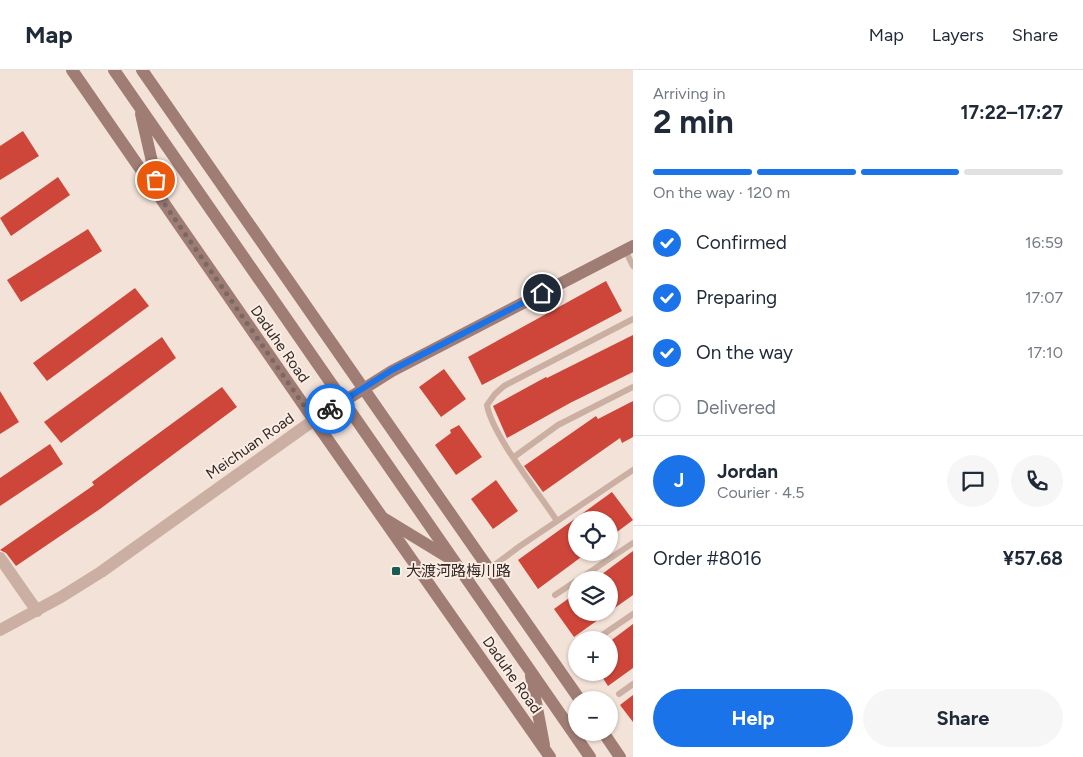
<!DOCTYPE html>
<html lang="en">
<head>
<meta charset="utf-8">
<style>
	body { margin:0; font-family:Figtree,"Noto Sans SC",sans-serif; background:#f6f6f7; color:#1f2937; height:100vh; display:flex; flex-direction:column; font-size:19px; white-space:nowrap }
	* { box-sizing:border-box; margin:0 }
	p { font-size:16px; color:#747a83 }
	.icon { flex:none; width:28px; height:28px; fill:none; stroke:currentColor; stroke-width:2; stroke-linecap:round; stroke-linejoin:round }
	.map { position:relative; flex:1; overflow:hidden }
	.panel { display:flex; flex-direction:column; background:#fff; width:450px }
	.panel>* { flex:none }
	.tools { position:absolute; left:568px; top:441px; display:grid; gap:10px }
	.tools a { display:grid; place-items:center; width:50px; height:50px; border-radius:50%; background:#fff; box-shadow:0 1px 4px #0004; font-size:25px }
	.pin { position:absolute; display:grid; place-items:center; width:42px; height:42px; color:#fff; margin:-21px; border:2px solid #fff; border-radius:50%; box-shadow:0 1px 5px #0007 }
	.courier { position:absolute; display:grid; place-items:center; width:50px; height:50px; margin:-25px; border:4px solid #1a73e8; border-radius:50%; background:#fff; color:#222; box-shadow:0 1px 6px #0007 }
	.headline em { font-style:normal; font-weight:700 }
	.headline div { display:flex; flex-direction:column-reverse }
	.headline { display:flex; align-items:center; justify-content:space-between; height:85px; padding:0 20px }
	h1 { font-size:32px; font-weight:700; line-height:38px }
	.bar { display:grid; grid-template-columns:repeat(4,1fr); gap:8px 5px; align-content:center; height:60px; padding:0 20px }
	.bar i { height:6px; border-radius:4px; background:#e0e1e3 }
	.bar .selected { background:#1a73e8 }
	.bar p { grid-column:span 4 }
	.line { display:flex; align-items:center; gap:12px; padding:0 20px; border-top:1px solid #e0e1e3 }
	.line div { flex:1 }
	.round { display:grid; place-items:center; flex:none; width:52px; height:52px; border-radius:26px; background:#f6f6f7 }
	ol { padding:0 20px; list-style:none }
	li { display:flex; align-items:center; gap:15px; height:55px }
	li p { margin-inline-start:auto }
	li .icon { padding:5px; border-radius:50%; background:#1a73e8; color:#fff; stroke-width:4 }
	li:last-child { color:#747a83 }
	li i { width:28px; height:28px; border:2px solid #e0e1e3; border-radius:50% }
	.cta { display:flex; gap:10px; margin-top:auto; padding:10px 20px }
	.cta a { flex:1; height:58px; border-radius:30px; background:#1a73e8; color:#fff; font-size:20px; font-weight:700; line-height:58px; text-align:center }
	.cta a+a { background:#f6f6f7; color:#1f2937 }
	header { display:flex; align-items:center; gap:30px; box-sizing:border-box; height:70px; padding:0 25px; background:#fff; border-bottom:1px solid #e0e1e3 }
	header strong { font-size:24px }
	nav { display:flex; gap:28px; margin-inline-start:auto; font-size:18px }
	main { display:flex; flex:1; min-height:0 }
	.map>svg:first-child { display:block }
</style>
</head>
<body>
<header>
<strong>Map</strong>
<nav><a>Map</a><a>Layers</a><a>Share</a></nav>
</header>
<main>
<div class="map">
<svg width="633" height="687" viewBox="0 0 633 687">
	<rect width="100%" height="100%" fill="#f3e2d8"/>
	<g fill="#ce463a">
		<path d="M 23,61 L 39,86 L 0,110 L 0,76 Z"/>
		<path d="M 58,107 L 70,125 L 11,166 L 0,148 Z"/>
		<path d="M 88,159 L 102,181 L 21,232 L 7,210 Z"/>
		<path d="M 606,211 L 622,241 L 482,315 L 468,287 Z"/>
		<path d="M 135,218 L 149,236 L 47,311 L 33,293 Z"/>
		<path d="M 633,265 L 633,302 L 570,333 L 507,368 L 493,336 L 546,307 L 547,308 Z"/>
		<path d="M 162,267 L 176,288 L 61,373 L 44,352 Z"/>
		<path d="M 444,299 L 466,329 L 441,347 L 419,317 Z"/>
		<path d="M 222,317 L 237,337 L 100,439 L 16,496 L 6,483 L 0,480 L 94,415 L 92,412 Z"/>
		<path d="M 0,321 L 19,352 L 0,364 Z"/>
		<path d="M 633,331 L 633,367 L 622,373 L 620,368 L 543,422 L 524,396 L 596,346 L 598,349 Z"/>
		<path d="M 459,355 L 482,387 L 456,405 L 435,375 L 451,363 L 450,360 Z"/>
		<path d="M 50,374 L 63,394 L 0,436 L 0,408 Z"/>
		<path d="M 496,410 L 518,441 L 493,459 L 471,429 Z"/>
		<path d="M 612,422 L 633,450 L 609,468 L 609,450 L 576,450 L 576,482 L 588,482 L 538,519 L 518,490 Z"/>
		<path d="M 633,481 L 633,525 L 609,542 L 609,510 L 594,510 Z"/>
		<path d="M 576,523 L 576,542 L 609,542 L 574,567 L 554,539 Z"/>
		<path d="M 633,554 L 633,598 L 608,616 L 599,602 L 609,602 L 609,572 Z"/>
		<path d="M 633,625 L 633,652 L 620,635 Z"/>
	</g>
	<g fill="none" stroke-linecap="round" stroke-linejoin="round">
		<g stroke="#cbafa3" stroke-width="6">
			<path d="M 625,180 L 633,196"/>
			<path d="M 514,387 L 558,355 L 633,317"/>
			<path d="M 557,451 C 539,423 492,365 487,335 L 495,324 L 504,316 L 633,249"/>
			<path d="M 488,500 L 520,476 L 633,400"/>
			<path d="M 578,510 L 633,473"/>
			<path d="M 555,525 L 576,511"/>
			<path d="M 595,570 L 633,544"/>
			<path d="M 619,624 L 633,614"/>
		</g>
		<g stroke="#cbafa3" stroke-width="12">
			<path d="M 0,488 L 37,541"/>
			<path d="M 0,560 L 61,527 L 101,502 L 314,350"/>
		</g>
		<g stroke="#9f7d74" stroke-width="12">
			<path d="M 72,0 L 314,350 L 550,687"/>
			<path d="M 114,0 L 590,687"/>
			<path d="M 142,0 L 580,630"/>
			<path d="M 141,44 L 159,122"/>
			<path d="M 314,350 L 392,301 L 633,176"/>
			<path d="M 385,449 L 449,488"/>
			<path d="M 531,606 L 544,675"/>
			<path d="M 603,662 L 620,687"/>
		</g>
	</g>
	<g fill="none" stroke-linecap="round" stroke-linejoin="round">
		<path stroke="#786964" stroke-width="5" stroke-dasharray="0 9" d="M 156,110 L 161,129 L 314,350 L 330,339"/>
		<path stroke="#1a73e8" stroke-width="6" d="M 330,339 L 392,300 L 542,223"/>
	</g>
	<rect fill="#185a54" stroke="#faede4" stroke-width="2" x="391" y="496" width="10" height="10" rx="2.5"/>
	<g text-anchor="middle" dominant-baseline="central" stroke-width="4" stroke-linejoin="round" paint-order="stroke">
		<g font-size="15" fill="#362826" stroke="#faede4">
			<text transform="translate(280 274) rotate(55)">Daduhe Road</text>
			<text transform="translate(250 376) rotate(-35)">Meichuan Road</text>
			<text transform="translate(512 605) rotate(55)">Daduhe Road</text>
		</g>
		<g font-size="15" fill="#362826" stroke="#faede4" text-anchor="start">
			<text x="406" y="501">大渡河路梅川路</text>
		</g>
	</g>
</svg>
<div class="tools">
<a><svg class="icon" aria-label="locate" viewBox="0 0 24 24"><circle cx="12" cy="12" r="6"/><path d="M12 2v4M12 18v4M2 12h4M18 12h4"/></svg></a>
<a><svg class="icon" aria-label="layers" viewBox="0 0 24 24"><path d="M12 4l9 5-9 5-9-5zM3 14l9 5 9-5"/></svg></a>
<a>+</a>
<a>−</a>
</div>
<div class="pin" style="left:156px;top:110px;background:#ea580c"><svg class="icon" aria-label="bag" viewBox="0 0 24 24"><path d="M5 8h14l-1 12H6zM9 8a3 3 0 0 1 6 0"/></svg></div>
<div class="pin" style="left:542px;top:223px;background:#1f2937"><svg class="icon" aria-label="home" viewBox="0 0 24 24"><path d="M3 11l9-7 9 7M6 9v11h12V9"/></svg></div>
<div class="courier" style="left:330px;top:339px"><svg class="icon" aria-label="bike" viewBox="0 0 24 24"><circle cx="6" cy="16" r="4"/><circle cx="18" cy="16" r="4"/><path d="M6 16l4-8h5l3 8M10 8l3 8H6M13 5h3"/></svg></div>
</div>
<section class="panel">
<div class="headline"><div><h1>2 min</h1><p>Arriving in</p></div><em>17:22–17:27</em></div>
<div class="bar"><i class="selected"></i><i class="selected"></i><i class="selected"></i><i></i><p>On the way · 120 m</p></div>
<ol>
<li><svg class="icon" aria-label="check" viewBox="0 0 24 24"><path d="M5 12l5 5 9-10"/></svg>Confirmed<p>16:59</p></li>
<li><svg class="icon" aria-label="check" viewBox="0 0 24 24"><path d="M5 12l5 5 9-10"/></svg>Preparing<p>17:07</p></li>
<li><svg class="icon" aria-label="check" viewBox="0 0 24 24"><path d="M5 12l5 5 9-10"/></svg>On the way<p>17:10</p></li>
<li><i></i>Delivered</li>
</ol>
<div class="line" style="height:90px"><b class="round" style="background:#1a73e8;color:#fff">J</b><div><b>Jordan</b><p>Courier · 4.5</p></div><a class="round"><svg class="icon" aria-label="chat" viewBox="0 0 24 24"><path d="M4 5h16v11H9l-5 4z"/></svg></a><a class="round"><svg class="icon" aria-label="phone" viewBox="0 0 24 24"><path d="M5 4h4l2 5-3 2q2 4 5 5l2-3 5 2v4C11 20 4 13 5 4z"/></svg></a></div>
<div class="line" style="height:65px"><div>Order #8016</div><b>¥57.68</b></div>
<div class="cta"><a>Help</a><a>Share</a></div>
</section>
</main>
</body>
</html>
